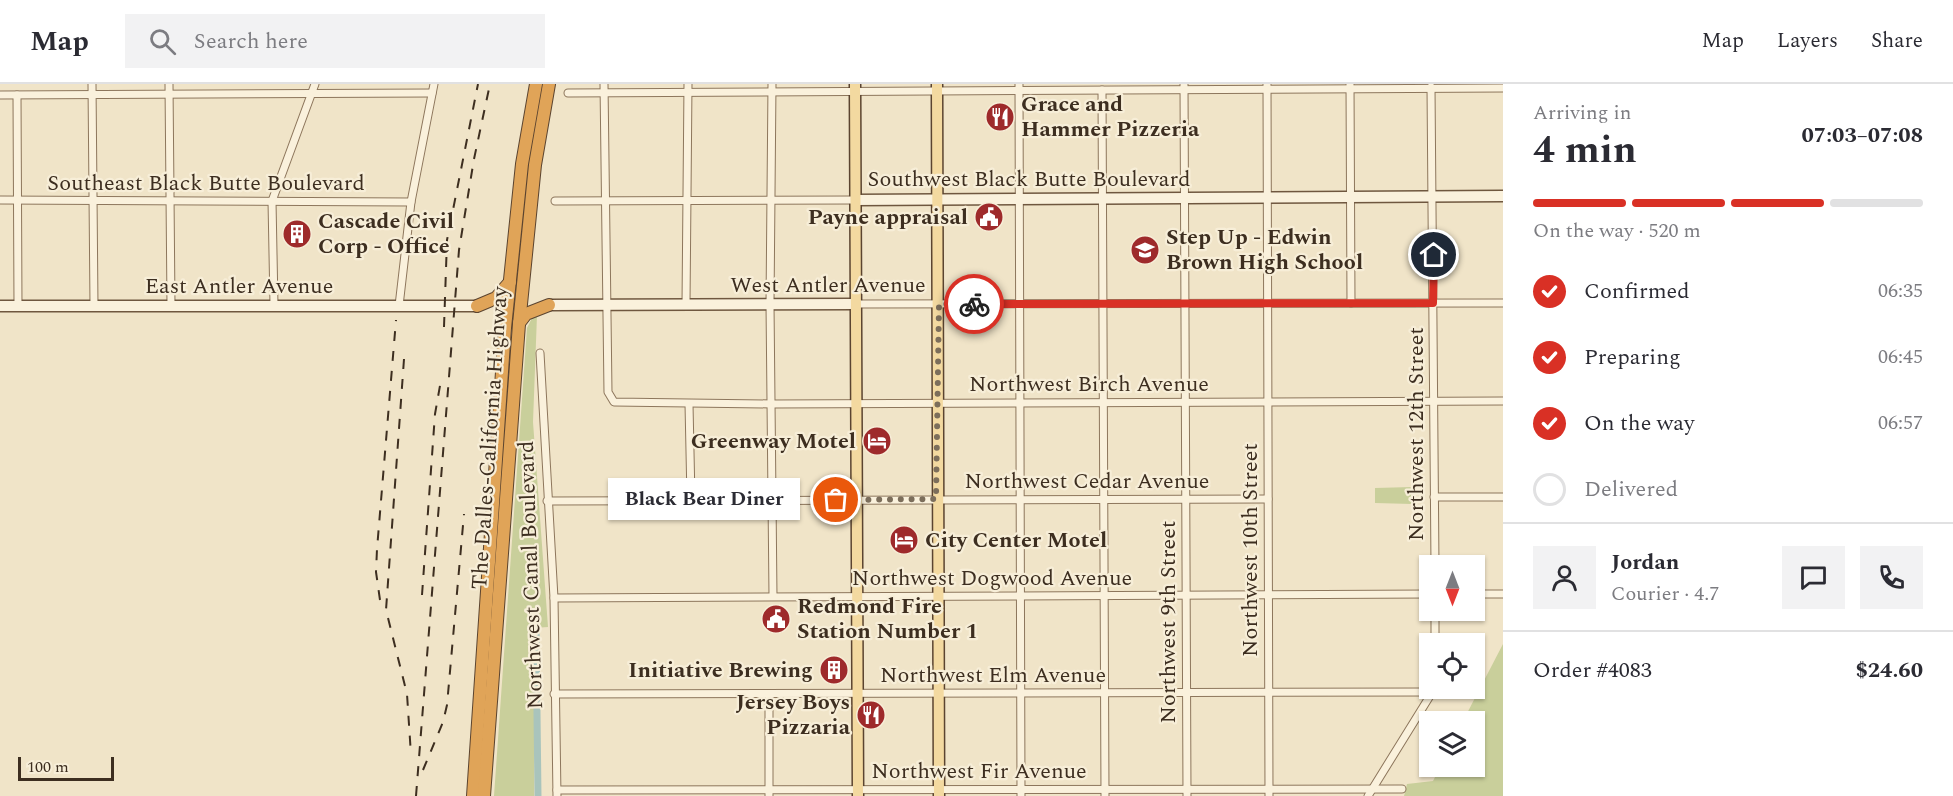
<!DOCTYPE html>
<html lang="en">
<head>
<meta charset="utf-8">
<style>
	body { margin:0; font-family:Spectral,serif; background:#f2f2f3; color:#2b2b33; height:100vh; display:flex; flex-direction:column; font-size:22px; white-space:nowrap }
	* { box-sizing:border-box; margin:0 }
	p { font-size:20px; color:#7c7c81 }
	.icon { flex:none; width:33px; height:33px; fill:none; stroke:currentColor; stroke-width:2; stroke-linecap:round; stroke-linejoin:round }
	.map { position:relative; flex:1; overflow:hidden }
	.side { display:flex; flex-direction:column; background:#fff; width:450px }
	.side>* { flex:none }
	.needle { width:39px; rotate:180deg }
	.tools { position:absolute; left:1419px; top:471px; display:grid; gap:12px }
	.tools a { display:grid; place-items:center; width:66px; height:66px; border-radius:0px; background:#fff; box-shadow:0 2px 4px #0004; font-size:30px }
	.scale { position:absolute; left:18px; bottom:15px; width:96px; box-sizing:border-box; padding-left:6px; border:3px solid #3d2e20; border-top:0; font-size:16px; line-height:21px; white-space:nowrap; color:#3d2e20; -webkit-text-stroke:4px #f7eed8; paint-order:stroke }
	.pin { position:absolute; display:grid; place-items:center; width:51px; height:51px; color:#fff; margin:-26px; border:3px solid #fff; border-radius:50%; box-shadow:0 2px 6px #0007 }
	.courier { position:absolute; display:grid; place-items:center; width:60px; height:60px; margin:-30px; border:4px solid #d93025; border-radius:50%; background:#fff; color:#222; box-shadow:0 2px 8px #0007 }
	.bubble { position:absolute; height:42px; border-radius:0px; background:#fff; box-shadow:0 2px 4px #0004; font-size:20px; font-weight:700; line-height:42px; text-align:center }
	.summary em { font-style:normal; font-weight:700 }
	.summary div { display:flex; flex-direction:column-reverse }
	.summary { display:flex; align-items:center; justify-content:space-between; height:102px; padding:0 30px }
	h1 { font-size:39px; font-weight:700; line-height:45px }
	.bar { display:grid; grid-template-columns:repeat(4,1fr); gap:9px 6px; align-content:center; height:72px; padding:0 30px }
	.bar i { height:8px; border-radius:4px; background:#e1e1e2 }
	.bar .selected { background:#d93025 }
	.bar p { grid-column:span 4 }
	.line { display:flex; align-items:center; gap:15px; padding:0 30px; border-top:2px solid #e1e1e2 }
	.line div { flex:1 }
	.round { display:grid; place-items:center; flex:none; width:63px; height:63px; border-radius:0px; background:#f2f2f3 }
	ol { padding:0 30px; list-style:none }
	li { display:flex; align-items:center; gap:18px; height:66px }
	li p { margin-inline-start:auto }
	li .icon { padding:6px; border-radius:50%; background:#d93025; color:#fff; stroke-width:4 }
	li:last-child { color:#7c7c81 }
	li i { width:33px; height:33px; border:3px solid #e1e1e2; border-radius:50% }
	header { display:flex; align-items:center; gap:36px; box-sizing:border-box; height:84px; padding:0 30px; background:#fff; border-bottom:2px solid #e1e1e2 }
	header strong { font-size:28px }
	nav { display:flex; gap:33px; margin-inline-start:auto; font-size:21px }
	.search { width:420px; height:54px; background:#f2f2f3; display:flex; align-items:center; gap:15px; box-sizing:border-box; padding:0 21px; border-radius:0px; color:#7c7c81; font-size:22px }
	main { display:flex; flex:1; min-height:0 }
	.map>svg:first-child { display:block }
</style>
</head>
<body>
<header>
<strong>Map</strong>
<div class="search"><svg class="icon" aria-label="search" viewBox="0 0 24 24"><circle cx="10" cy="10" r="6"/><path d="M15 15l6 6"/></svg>Search here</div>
<nav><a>Map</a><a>Layers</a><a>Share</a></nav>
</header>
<main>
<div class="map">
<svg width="1503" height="712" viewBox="0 0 1503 712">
	<rect width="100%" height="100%" fill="#f0e4c8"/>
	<g fill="#c9cf9b">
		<path d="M 537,231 L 533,338 L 548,543 L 534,544 L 534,712 L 494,712 L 527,244 L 532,234 Z"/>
		<path d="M 1412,403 L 1412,420 L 1375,419 L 1375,404 Z"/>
		<path d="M 1503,560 L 1503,712 L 1404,712 L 1407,700 L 1433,697 L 1440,683 L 1474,682 L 1474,638 L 1463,637 Z"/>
	</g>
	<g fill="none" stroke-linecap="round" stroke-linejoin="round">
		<path stroke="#a9c4bc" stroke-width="7" d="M 536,544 L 538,712"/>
		<g stroke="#8d765c" stroke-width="9">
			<g id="street">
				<path d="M 92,0 L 94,222"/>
				<path d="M 169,0 L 171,221"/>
				<path d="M 604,0 L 608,308 L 614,318 L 772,320 L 1503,317"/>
				<path d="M 772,0 L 770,220 L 773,512"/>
				<path d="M 1019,0 L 1021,712"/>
				<path d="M 1184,0 L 1187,712"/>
				<path d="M 1267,0 L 1269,712"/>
				<path d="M 1350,0 L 1351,219"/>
				<path d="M 1431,3 L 1435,482"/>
				<path d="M 1102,6 L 1105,712"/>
				<path d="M 568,9 L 1503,4"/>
				<path d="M 0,11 L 432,9"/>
				<path d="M 17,11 L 18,222"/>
				<path d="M 0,116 L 411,118"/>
				<path d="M 555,117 L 855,116"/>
				<path d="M 686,220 L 688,0"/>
				<path d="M 856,220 L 1503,219"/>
				<path d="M 274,221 L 272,117 L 315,0"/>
				<path d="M 399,222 L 411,118 L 434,0"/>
				<path d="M 540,269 L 554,514 L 557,712"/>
				<path d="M 689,320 L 691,415"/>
				<path d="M 1434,413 L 1503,413"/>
				<path d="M 547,417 L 1268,415"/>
				<path d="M 1474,510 L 1503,510"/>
				<path d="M 554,514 L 1430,510"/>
				<path d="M 1435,526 L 1435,560"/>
				<path d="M 554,610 L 1432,608"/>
				<path d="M 557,706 L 1402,705"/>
				<path d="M 769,712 L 769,610"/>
				<path d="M 1368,712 L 1433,607"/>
			</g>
		</g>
		<g stroke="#6f573f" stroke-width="13">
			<g id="secondary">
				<path d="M 855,116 L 1503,112"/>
				<path d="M 549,221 L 856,220"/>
				<path d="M 0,222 L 477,222"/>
			</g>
		</g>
		<g stroke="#5b4430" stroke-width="13">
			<g id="primary">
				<path d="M 855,0 L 858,712"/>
				<path d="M 937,0 L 939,712"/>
			</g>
		</g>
		<g stroke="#5b4430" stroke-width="14">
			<g id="highway">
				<path d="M 477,222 L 496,214 L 510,198"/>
				<path d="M 519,239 L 526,230 L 549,221"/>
				<path d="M 473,712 L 505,244 L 522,80 L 536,0"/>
				<path d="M 484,712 L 519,240 L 535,81 L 549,0"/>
			</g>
		</g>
		<use href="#street" stroke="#faf1dc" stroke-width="7"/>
		<use href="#secondary" stroke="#faf1dc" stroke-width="10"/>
		<use href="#primary" stroke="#f3d9a0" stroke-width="10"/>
		<use href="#highway" stroke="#e0a458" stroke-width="12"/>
		<g stroke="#3d2e20" stroke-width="2" stroke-dasharray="10 10" stroke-linecap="butt">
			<path d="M 444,243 L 447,156 L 478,0"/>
			<path d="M 404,275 L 386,526 L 407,610 L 411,671"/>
			<path d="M 422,511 L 435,330 L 441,296"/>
			<path d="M 380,516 L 376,488 L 377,465 L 396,236"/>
			<path d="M 423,686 L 443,638 L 447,621 L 464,430"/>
			<path d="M 416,712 L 459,166 L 474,75 L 490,0"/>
		</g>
	</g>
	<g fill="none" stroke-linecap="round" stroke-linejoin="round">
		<path stroke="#7c6e5b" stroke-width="6" stroke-dasharray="0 10.8" d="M 836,416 L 936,415 L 939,220 L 974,220"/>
		<path stroke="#d93025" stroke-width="8" d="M 974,220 L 1433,219 L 1434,171"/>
	</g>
	<defs>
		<g id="restaurant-disc" transform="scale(1.5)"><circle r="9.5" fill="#9e2a2b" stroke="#f7eed8"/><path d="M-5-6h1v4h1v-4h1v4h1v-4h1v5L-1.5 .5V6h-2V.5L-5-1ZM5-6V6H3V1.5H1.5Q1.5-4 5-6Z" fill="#fff"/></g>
		<g id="civic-disc" transform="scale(1.5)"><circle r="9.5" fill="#9e2a2b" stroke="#f7eed8"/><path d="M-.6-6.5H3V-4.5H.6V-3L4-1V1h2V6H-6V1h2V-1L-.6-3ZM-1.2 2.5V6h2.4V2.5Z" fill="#fff"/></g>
		<g id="building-disc" transform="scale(1.5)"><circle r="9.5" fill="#9e2a2b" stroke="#f7eed8"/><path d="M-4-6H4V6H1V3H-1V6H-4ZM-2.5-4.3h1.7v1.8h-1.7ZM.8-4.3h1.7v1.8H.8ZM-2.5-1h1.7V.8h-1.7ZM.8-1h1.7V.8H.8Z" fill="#fff"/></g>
		<g id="school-disc" transform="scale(1.5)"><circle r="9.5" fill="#9e2a2b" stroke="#f7eed8"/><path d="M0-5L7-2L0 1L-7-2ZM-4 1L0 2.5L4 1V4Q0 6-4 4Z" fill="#fff"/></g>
		<g id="hotel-disc" transform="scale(1.5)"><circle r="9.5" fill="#9e2a2b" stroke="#f7eed8"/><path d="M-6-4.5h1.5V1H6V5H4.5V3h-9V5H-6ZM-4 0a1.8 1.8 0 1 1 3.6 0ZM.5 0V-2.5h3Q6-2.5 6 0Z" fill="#fff"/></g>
	</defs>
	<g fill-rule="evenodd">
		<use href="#restaurant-disc" x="1000" y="33"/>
		<use href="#civic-disc" x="989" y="133"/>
		<use href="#building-disc" x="297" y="150"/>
		<use href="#school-disc" x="1145" y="166"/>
		<use href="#hotel-disc" x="877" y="357"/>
		<use href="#hotel-disc" x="904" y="456"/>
		<use href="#civic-disc" x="776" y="535"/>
		<use href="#building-disc" x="834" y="586"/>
		<use href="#restaurant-disc" x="871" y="631"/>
	</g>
	<g text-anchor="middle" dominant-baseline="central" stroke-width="4.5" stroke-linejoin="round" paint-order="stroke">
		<g font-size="22" font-weight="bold" fill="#3d2e20" stroke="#f7eed8" text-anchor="start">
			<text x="1021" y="20">Grace and<tspan x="1021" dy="25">Hammer Pizzeria</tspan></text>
			<text x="968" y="133" text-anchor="end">Payne appraisal</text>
			<text x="318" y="137">Cascade Civil<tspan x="318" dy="25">Corp - Office</tspan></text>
			<text x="1166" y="153">Step Up - Edwin<tspan x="1166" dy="25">Brown High School</tspan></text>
			<text x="856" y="357" text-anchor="end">Greenway Motel</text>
			<text x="925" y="456">City Center Motel</text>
			<text x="797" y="522">Redmond Fire<tspan x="797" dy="25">Station Number 1</tspan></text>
			<text x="813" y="586" text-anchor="end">Initiative Brewing</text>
			<text x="850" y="618" text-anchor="end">Jersey Boys<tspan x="850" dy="25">Pizzaria</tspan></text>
		</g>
		<g font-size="22" fill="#3d2e20" stroke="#f7eed8">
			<text x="1029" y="95">Southwest Black Butte Boulevard</text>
			<text x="206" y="99">Southeast Black Butte Boulevard</text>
			<text x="828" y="201">West Antler Avenue</text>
			<text x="239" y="202">East Antler Avenue</text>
			<text x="1089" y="300">Northwest Birch Avenue</text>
			<text transform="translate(1416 350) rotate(-90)">Northwest 12th Street</text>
			<text transform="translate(490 354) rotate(-86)">The Dalles-California Highway</text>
			<text x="1087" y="397">Northwest Cedar Avenue</text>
			<text transform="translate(1250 466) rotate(-90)">Northwest 10th Street</text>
			<text transform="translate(531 491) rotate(-92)">Northwest Canal Boulevard</text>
			<text x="992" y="494">Northwest Dogwood Avenue</text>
			<text transform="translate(1168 538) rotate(-90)">Northwest 9th Street</text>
			<text x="993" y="591">Northwest Elm Avenue</text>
			<text x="979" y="687">Northwest Fir Avenue</text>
		</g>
	</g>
</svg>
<div class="tools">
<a><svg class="needle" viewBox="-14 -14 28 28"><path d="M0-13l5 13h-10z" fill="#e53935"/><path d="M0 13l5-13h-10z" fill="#7c7c81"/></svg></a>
<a><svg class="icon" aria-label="locate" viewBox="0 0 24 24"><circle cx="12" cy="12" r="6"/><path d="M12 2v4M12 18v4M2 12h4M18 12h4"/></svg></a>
<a><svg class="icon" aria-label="layers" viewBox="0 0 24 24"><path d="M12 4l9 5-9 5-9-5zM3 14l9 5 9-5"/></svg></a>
</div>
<div class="scale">100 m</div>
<div class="pin" style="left:836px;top:416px;background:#ea580c"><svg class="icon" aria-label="bag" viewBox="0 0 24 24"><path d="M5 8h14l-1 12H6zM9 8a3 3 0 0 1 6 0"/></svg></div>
<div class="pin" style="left:1434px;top:171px;background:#1f2937"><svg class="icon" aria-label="home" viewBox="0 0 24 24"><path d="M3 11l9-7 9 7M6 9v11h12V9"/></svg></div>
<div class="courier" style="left:974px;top:220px"><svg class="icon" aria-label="bike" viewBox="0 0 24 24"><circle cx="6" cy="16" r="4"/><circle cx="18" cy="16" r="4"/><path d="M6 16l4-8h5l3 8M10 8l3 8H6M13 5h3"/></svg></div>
<div class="bubble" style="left:608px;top:394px;width:192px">Black Bear Diner</div>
</div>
<section class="side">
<div class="summary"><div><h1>4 min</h1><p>Arriving in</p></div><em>07:03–07:08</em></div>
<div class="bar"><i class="selected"></i><i class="selected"></i><i class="selected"></i><i></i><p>On the way · 520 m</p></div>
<ol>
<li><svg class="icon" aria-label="check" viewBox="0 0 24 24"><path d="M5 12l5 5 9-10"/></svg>Confirmed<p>06:35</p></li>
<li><svg class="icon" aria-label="check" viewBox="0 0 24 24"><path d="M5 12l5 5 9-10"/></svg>Preparing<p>06:45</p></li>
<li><svg class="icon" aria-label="check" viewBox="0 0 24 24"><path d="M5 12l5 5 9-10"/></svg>On the way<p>06:57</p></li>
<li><i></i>Delivered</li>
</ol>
<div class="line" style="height:108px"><a class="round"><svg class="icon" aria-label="person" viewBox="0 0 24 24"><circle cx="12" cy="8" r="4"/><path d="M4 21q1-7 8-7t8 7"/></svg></a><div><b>Jordan</b><p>Courier · 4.7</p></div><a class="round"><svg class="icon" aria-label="chat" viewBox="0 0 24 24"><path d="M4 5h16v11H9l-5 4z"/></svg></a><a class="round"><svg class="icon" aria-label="phone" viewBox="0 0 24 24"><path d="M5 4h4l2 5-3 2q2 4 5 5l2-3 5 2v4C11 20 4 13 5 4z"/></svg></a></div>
<div class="line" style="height:78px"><div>Order #4083</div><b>$24.60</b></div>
</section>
</main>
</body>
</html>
